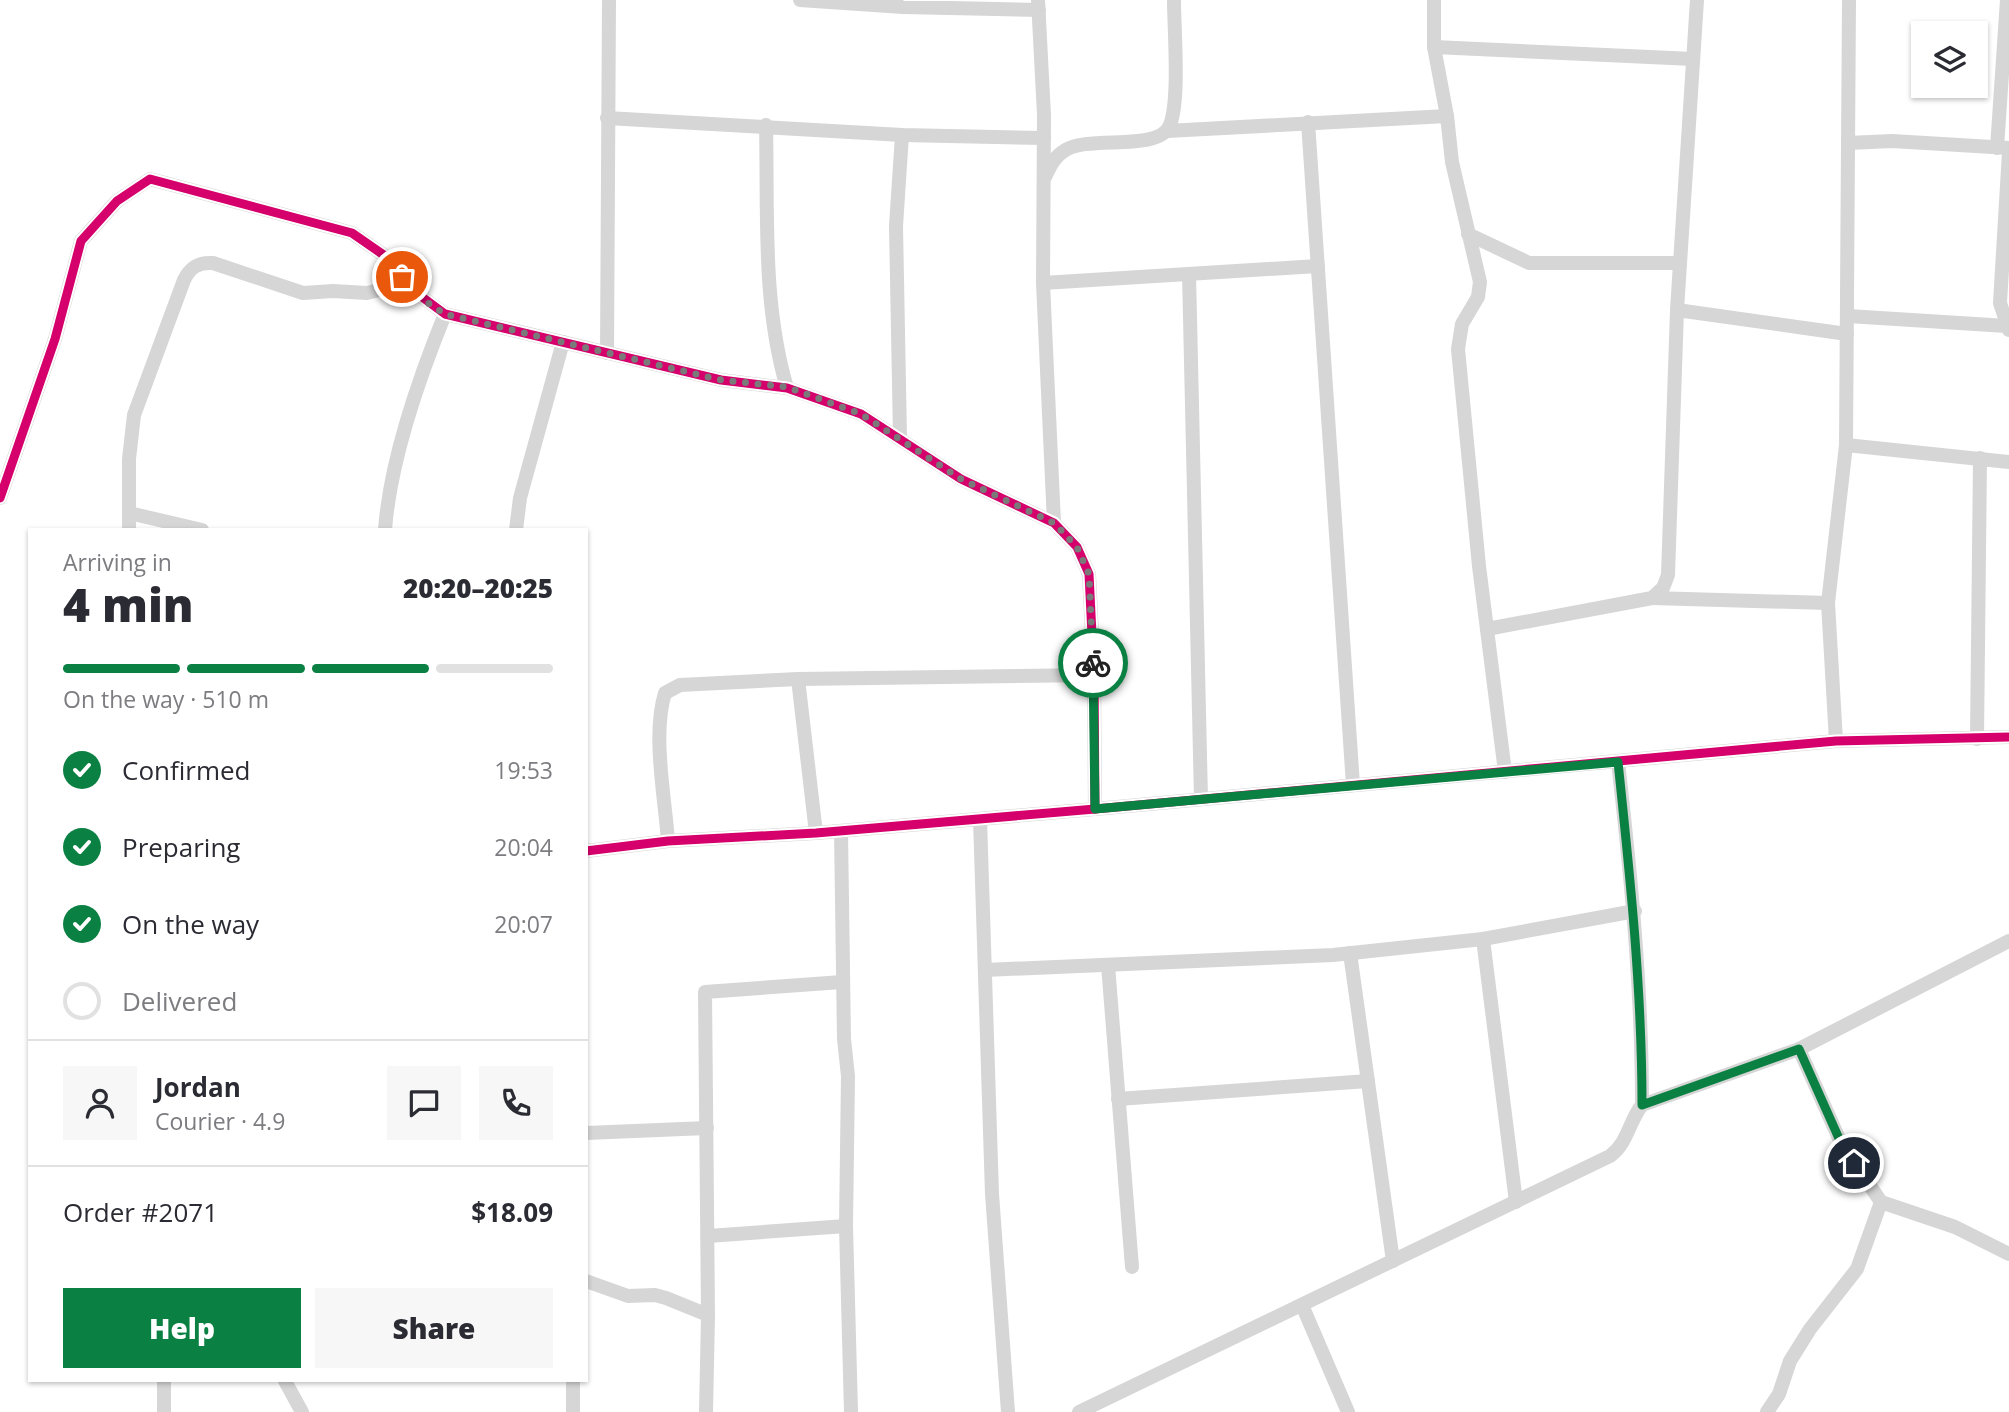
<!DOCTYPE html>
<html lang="en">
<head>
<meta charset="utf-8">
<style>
	body { margin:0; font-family:"Open Sans",sans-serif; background:#f7f7f7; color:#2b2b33; height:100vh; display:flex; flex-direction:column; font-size:26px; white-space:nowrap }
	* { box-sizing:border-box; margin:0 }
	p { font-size:23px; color:#7c7c81 }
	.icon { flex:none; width:38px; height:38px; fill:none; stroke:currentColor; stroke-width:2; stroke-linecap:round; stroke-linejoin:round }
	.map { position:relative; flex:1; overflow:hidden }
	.side { position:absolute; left:28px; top:528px; width:560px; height:854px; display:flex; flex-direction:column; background:#fff; border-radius:0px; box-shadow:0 2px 5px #0004 }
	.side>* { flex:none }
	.buttons { position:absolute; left:1911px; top:21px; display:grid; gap:14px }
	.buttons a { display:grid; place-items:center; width:77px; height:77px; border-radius:0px; background:#fff; box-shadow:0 2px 5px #0004; font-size:35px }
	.pin { position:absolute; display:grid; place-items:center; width:60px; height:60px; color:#fff; margin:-30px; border:4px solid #fff; border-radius:50%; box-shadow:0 2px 7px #0007 }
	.courier { position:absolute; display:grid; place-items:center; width:70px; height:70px; margin:-35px; border:5px solid #0b8043; border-radius:50%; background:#fff; color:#222; box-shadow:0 2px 9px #0007 }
	.headline em { font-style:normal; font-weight:800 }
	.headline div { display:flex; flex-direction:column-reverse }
	.headline { display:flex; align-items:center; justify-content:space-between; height:119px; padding:0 35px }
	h1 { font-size:46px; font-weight:800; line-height:52px }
	.bar { display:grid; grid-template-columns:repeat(4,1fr); gap:10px 7px; align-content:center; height:84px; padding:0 35px }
	.bar i { height:9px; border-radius:5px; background:#e1e1e2 }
	.bar .on { background:#0b8043 }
	.bar p { grid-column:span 4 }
	.line { display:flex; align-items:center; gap:18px; padding:0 35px; border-top:2px solid #e1e1e2 }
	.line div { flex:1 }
	.round { display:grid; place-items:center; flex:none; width:74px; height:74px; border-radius:0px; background:#f7f7f7 }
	ol { padding:0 35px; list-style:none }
	li { display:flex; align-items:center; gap:21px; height:77px }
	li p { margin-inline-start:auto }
	li .icon { padding:7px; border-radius:50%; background:#0b8043; color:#fff; stroke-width:4 }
	li:last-child { color:#7c7c81 }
	li i { width:38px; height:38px; border:4px solid #e1e1e2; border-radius:50% }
	.button { display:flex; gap:14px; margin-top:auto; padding:14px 35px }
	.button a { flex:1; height:80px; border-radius:0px; background:#0b8043; color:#fff; font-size:28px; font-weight:800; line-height:80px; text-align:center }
	.button a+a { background:#f7f7f7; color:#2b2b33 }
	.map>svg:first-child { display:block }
</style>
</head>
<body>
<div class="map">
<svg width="2009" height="1412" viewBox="0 0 2009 1412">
	<rect width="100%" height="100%" fill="#fff"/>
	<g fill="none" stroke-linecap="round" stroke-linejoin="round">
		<g stroke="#d6d6d6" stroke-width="14">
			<path d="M 800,0 L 903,7 L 1039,10"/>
			<path d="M 1038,0 L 1044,115 L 1043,283 L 1054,523"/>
			<path d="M 1434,0 L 1434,47 L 1447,116 L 1452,162 L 1480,282 L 1478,297 L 1462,324 L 1458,349 L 1479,566 L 1505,772"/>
			<path d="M 1434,47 L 1693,59"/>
			<path d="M 607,118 L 902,135 L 1044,138"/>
			<path d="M 1308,122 L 1353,785"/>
			<path d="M 766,125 C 768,213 762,303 787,388"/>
			<path d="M 1167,131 L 1447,116"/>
			<path d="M 1848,143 L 1892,141 L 2009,148"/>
			<path d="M 1997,148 L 2007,0"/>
			<path d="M 2009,152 L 2000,303 L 2009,330"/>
			<path d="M 1045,177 C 1050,167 1054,157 1064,151 C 1088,134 1159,153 1170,125 C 1180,99 1174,30 1174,0"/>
			<path d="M 1468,234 L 1529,263 L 1680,263"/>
			<path d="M 1189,274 L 1201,799"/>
			<path d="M 1043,283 L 1318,266"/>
			<path d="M 1677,310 L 1847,334"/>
			<path d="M 1848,316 L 2007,326"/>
			<path d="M 607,353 L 609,0"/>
			<path d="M 900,437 L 896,226 L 902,135"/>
			<path d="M 1846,445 L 2009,462"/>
			<path d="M 0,498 L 55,339 L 81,241 L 117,201 L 150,179 L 352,233 L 388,258 L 414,291 L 445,314 L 721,380 L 787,388 L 861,414 L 961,479 L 1054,523 L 1077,547 L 1089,574 L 1094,675 L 1095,809"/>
			<path d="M 129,513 L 202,530"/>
			<path d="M 129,530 L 129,459 L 134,415 L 184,280 C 190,267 199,262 213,263 L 303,293 L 333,291 L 367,293 L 383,289 L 402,277"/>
			<path d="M 385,530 C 390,461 419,378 445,314"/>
			<path d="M 516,530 L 520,498 L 563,342"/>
			<path d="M 1652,598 L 1828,603"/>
			<path d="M 1487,629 L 1652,598 L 1663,588 L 1668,575 L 1677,310 L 1697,0"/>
			<path d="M 798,679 L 816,833"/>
			<path d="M 1977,739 L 1980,458"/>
			<path d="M 1836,741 L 1828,603 L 1846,445 L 1849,0"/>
			<path d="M 1618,762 C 1631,876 1642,990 1642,1105"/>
			<path d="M 980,819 L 992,1194 L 1008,1412"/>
			<path d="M 668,841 C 665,798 652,734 665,693 L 680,685 L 798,679 L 1094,675"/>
			<path d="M 586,851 L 668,841 L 816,833 L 1095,809 L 1836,741 L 2009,737"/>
			<path d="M 1483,939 L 1516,1202"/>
			<path d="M 1350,953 L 1393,1261"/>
			<path d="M 1108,965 L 1132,1267"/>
			<path d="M 985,970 L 1333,955 L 1483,939 L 1635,911"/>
			<path d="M 1799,1049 L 2009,941"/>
			<path d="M 1118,1099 L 1368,1081"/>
			<path d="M 586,1133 L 707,1128"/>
			<path d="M 846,1226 L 851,1412"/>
			<path d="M 708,1236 L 846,1226 L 848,1076 L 844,1039 L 841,831"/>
			<path d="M 586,1281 L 628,1296 L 655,1295 L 666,1298 L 708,1315"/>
			<path d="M 1302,1305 L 1348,1412"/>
			<path d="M 164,1381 L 164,1412"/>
			<path d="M 285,1381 L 302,1412"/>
			<path d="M 573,1412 L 573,1381"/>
			<path d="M 706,1412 L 708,1315 L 705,992 L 842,982"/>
			<path d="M 1079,1412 L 1610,1156 C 1628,1143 1629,1121 1642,1105 L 1799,1049 L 1841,1143 L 1881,1202 L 1955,1227 L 2009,1254"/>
			<path d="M 1767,1412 L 1779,1394 L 1790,1361 L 1810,1329 L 1857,1269 L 1881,1202"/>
		</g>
		<g stroke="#fff" stroke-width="13">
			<g id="cycleway">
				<path d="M 0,498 L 55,339 L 81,241 L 117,201 L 150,179 L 352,233 L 388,258 L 414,291 L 445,314 L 721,380 L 787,388 L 861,414 L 961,479 L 1054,523 L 1077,547 L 1089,574 L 1094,675 L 1095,809"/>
				<path d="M 586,851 L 668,841 L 816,833 L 1095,809 L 1836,741 L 2009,737"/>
			</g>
		</g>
		<use href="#cycleway" stroke="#d6006c" stroke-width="9"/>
	</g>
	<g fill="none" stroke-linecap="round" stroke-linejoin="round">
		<path stroke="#7a7a7a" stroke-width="7" stroke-dasharray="0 12.6" d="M 402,277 L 428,303 L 445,314 L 721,380 L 787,387 L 861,414 L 961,479 L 1054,523 L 1077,547 L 1089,574 L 1093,663"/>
		<path stroke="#0b8043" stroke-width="9" d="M 1093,663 L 1095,809 L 1618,762 C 1630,876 1642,989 1642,1105 L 1799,1049 L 1841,1143 L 1854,1163"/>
	</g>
</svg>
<div class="buttons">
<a><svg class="icon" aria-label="layers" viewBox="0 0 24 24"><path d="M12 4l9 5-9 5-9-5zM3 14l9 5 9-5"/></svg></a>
</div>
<div class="pin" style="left:402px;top:277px;background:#ea580c"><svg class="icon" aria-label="bag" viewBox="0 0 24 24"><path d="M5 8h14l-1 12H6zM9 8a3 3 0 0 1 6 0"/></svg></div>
<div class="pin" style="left:1854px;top:1163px;background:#1f2937"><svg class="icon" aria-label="home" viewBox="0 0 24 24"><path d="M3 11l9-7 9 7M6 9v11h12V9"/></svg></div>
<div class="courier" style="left:1093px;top:663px"><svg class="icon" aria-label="bike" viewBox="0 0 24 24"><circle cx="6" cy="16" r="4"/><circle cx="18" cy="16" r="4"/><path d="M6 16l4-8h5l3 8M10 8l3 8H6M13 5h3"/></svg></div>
<section class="side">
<div class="headline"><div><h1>4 min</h1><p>Arriving in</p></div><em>20:20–20:25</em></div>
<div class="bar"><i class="on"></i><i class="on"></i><i class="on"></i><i></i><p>On the way · 510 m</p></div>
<ol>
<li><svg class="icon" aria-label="check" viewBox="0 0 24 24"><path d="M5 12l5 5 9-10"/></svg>Confirmed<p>19:53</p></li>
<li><svg class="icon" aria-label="check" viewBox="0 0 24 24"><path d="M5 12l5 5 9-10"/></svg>Preparing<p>20:04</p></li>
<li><svg class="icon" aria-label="check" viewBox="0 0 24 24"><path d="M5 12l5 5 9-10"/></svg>On the way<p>20:07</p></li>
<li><i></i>Delivered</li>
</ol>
<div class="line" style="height:126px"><a class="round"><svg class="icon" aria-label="person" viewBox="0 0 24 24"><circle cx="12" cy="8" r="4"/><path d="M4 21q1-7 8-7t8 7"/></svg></a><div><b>Jordan</b><p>Courier · 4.9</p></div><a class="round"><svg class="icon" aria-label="chat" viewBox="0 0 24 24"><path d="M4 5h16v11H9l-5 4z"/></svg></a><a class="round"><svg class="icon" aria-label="phone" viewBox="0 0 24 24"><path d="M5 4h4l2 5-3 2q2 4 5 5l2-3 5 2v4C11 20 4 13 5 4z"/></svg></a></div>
<div class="line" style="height:91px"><div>Order #2071</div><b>$18.09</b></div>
<div class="button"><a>Help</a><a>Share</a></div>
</section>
</div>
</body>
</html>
